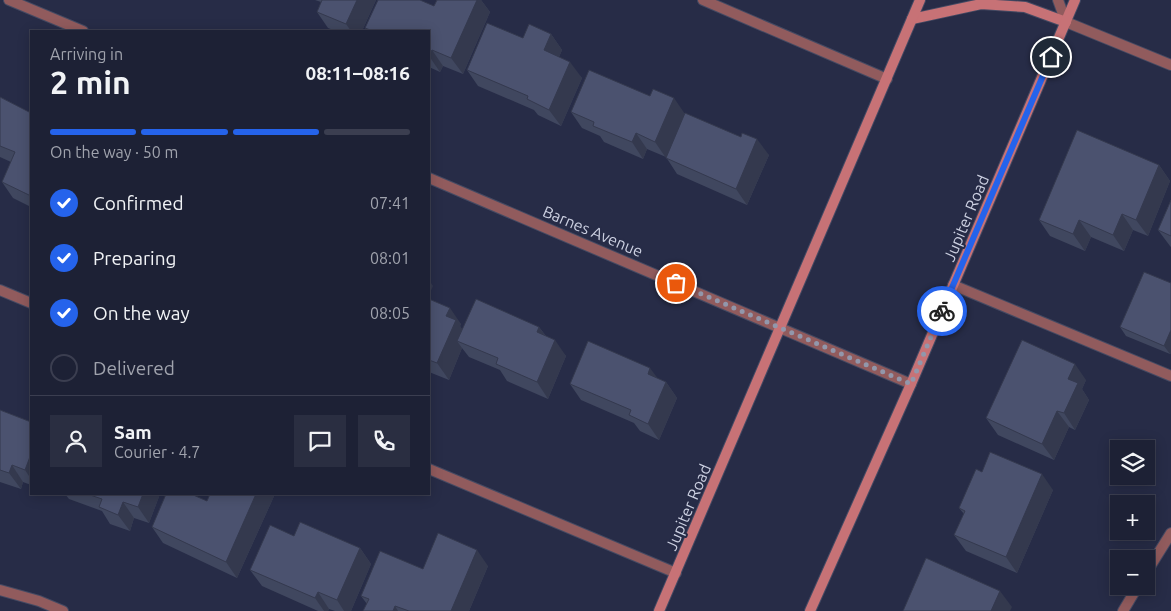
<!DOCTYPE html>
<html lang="en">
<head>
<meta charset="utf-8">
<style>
	body { margin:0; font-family:Ubuntu,sans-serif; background:#2a2e41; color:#f1f3f6; height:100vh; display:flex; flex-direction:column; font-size:19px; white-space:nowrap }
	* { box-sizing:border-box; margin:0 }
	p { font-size:16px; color:#a0a3ad }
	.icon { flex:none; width:28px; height:28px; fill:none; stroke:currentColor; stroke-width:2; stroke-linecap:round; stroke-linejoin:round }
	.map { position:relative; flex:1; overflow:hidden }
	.drawer { position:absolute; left:30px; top:30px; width:400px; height:465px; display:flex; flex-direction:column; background:#1d2135; border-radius:0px; box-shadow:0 2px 12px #0003,0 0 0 1px #3b3e50 }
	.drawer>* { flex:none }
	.buttons { position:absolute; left:1110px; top:440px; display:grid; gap:10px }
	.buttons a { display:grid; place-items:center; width:45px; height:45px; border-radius:0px; background:#1d2135; box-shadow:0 2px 12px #0003,0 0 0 1px #3b3e50; font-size:25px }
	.pin { position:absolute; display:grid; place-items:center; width:42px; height:42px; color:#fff; margin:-21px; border:2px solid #fff; border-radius:50%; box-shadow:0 1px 5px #0007 }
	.courier { position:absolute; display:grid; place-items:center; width:50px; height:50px; margin:-25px; border:4px solid #2563eb; border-radius:50%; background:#fff; color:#222; box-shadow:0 1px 6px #0007 }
	.head em { font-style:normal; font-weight:700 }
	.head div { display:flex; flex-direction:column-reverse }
	.head { display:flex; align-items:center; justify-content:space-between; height:85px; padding:0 20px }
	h1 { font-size:32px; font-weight:700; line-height:38px }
	.bar { display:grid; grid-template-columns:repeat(4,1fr); gap:8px 5px; align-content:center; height:60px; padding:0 20px }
	.bar i { height:6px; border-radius:4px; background:#3b3e50 }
	.bar .selected { background:#2563eb }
	.bar p { grid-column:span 4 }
	.line { display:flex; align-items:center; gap:12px; padding:0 20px; border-top:1px solid #3b3e50 }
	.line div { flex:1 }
	.round { display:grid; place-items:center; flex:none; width:52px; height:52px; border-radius:0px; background:#2a2e41 }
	ol { padding:0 20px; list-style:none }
	li { display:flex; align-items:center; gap:15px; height:55px }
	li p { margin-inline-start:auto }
	li .icon { padding:5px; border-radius:50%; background:#2563eb; color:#fff; stroke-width:4 }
	li:last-child { color:#a0a3ad }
	li i { width:28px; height:28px; border:2px solid #3b3e50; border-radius:50% }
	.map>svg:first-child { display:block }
</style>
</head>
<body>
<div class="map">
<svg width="1171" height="611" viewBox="0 0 1171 611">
	<rect width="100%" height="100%" fill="#272c47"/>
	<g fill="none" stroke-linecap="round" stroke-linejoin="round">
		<g stroke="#454a63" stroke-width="12">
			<g id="service">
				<path d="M 703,0 L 887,79"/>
				<path d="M 953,285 L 1171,376"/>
				<path d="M 0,290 L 31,303"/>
				<path d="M 429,469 L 676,573"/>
				<path d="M 1146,573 L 1171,533"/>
				<path d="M 1123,611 L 1138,586"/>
			</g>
		</g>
		<g stroke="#454a63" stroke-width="12">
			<g id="minor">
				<path d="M 9,0 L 83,31"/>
				<path d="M 1058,0 L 1066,22 L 1171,65"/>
				<path d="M 429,178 L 911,384"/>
				<path d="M 0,590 L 39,601 L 63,611"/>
			</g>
		</g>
		<g stroke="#454a63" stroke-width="12">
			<g id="secondary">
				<path d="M 912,19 L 981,4 L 1025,7 L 1066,22"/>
				<path d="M 659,611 L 920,0"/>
				<path d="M 810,611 L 911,384 L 1075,0"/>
			</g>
		</g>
		<use href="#service" stroke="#915b5d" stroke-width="10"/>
		<use href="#minor" stroke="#915b5d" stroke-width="10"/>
		<use href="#secondary" stroke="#c77276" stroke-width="10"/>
	</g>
	<g fill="#40475f">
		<path d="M 315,0 L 376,0 L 362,31 L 336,31 L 328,28 L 317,12 L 321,2 Z"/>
		<path d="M 437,0 L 481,0 L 490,12 L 463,74 L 443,66 L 440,72 L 429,67 L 429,31 L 368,31 L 365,28 L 434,6 Z"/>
		<path d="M 551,34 L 562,50 L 559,57 L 582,78 L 561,126 L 538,115 L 534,110 L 478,86 L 467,70 L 523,38 Z"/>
		<path d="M 0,97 L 31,113 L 31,207 L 13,198 L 2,182 L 11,162 L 0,157 Z"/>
		<path d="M 571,112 L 685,113 L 769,155 L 747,205 L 677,174 L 666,157 L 647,149 L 643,159 L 604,142 L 600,136 L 582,128 Z"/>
		<path d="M 1159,165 L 1170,181 L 1148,236 L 1133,230 L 1124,251 L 1091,237 L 1085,251 L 1050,236 L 1039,220 Z"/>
		<path d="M 1171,200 L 1171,247 L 1170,246 L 1158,230 Z"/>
		<path d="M 1171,283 L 1171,353 L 1170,354 L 1126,336 L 1120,327 Z"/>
		<path d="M 429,299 L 461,324 L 460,326 L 462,330 L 539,327 L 546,336 L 566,356 L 548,399 L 507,381 L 500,370 L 469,357 L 462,348 L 449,380 L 429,372 Z"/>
		<path d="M 657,379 L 666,382 L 677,398 L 659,440 L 640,431 L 634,423 L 581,400 L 570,384 Z"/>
		<path d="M 1086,380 L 1082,389 L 1089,400 L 1075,430 L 1069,427 L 1054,460 L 998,435 L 986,418 Z"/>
		<path d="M 0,410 L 31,422 L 31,485 L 23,482 L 21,489 L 0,482 Z"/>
		<path d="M 982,472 L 1053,490 L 1017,573 L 966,551 L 954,535 L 964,514 L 959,508 Z"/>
		<path d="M 65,494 L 160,494 L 149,523 L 134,518 L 130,531 L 110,524 L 102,511 L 69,499 Z"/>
		<path d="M 210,494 L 275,494 L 237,578 L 163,543 L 152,527 L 207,501 Z"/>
		<path d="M 294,536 L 360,548 L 371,564 L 351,611 L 335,611 L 329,609 L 328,611 L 318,611 L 262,586 L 250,570 Z"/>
		<path d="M 488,566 L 469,611 L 363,611 L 367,604 L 361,596 L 423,569 Z"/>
	</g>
	<g fill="#34394e">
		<path d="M 357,0 L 376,0 L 362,31 L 351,31 L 346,24 Z"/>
		<path d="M 477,0 L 481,0 L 490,12 L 463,74 L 451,58 Z"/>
		<path d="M 551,34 L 562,50 L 555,66 L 544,50 Z"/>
		<path d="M 432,50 L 443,66 L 440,72 L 429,56 Z"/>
		<path d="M 570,62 L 582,78 L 561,126 L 549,110 Z"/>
		<path d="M 674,98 L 685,114 L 666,158 L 655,142 Z"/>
		<path d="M 636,133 L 647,149 L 643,159 L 632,142 Z"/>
		<path d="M 757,139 L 769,155 L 747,205 L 736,189 Z"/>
		<path d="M 1159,165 L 1170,181 L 1148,236 L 1136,220 Z"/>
		<path d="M 1122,214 L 1133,230 L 1124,251 L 1113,235 Z"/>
		<path d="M 1079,220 L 1091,237 L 1085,251 L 1073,234 Z"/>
		<path d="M 429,280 L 433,286 L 429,295 Z"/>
		<path d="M 450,308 L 461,324 L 460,326 L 467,336 L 457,341 L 462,348 L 449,380 L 437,363 L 446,316 Z"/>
		<path d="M 539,327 L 551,343 L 537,332 Z"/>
		<path d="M 1171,330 L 1171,353 L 1170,354 L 1164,346 Z"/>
		<path d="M 555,340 L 566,356 L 548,399 L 537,382 Z"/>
		<path d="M 1075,364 L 1086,380 L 1082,389 L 1089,400 L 1075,430 L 1064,413 L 1068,379 Z"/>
		<path d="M 650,368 L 662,384 L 648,374 Z"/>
		<path d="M 666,382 L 677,398 L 659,440 L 648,424 Z"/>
		<path d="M 1057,411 L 1069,427 L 1054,460 L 1042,444 Z"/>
		<path d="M 31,454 L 31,479 L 25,470 Z"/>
		<path d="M 12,465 L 23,482 L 21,489 L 9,473 Z"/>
		<path d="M 1042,474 L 1053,490 L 1017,573 L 1006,557 Z"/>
		<path d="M 143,494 L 160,494 L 149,523 L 138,507 Z"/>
		<path d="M 256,494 L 275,494 L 237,578 L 226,562 Z"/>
		<path d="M 123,502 L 134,518 L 130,531 L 118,515 Z"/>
		<path d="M 360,548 L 371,564 L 351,611 L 344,611 L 337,600 Z"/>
		<path d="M 477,550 L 488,566 L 469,611 L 451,611 Z"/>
		<path d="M 1000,591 L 1012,607 L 1010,611 L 991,611 Z"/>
		<path d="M 318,592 L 329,609 L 328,611 L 324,611 L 315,598 Z"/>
		<path d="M 395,606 L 398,611 L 393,611 Z"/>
	</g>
	<g fill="#4b526f" stroke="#34394e">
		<path d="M 322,0 L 357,0 L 346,24 L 317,12 Z"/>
		<path d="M 378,0 L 420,0 L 434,6 L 437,0 L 477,0 L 451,58 L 432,50 L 429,55 L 429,31 L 373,31 L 365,28 Z"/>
		<path d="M 487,23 L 523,38 L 529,24 L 551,34 L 544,50 L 570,62 L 549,110 L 527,99 L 528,96 L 467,70 Z"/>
		<path d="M 589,70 L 650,96 L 653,89 L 674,98 L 655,142 L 636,133 L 632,142 L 593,126 L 594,122 L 571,112 Z"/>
		<path d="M 0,97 L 31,113 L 31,196 L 2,182 L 15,152 L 0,146 Z"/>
		<path d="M 685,113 L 741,137 L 742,133 L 757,139 L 736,189 L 666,158 Z"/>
		<path d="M 1077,130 L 1159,165 L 1136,220 L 1122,214 L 1113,235 L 1079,220 L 1073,234 L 1039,220 Z"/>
		<path d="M 1171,200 L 1171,236 L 1158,230 Z"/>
		<path d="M 1144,272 L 1171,283 L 1171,330 L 1164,346 L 1120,327 Z"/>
		<path d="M 429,299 L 450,308 L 446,316 L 456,320 L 437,363 L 429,360 Z"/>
		<path d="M 476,299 L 539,327 L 537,332 L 555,340 L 537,382 L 496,364 L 498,358 L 457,341 Z"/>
		<path d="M 1022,340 L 1075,364 L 1068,379 L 1078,383 L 1064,413 L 1057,411 L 1042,444 L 986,418 Z"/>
		<path d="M 588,341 L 650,368 L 648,374 L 666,382 L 648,424 L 629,415 L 631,410 L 570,384 Z"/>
		<path d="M 0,410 L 31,422 L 31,454 L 25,470 L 12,465 L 9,473 L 0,470 Z"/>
		<path d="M 990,452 L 1042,474 L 1006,557 L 954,535 L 965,511 L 959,508 L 976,469 L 982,472 Z"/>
		<path d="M 87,494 L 143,494 L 138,507 L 123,502 L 118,515 L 99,507 L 102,499 Z"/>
		<path d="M 166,494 L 191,494 L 207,501 L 210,494 L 256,494 L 226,562 L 152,527 Z"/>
		<path d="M 300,522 L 360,548 L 337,600 L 318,592 L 315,598 L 250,570 L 270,525 L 294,536 Z"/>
		<path d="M 438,533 L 477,550 L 451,611 L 409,611 L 395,606 L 393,611 L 363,611 L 369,599 L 361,596 L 380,551 L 423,569 Z"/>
		<path d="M 926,558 L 1000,591 L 991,611 L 903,611 Z"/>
	</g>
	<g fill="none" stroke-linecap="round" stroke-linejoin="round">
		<path stroke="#9297ab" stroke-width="5" stroke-dasharray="0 9" d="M 676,283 L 911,384 L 942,311"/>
		<path stroke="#2563eb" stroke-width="6" d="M 942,311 L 1051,57"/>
	</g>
	<g text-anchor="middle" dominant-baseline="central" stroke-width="4" stroke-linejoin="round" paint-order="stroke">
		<g font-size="16" fill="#ccd0e1" stroke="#272c47">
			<text transform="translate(966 218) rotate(-67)">Jupiter Road</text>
			<text transform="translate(593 231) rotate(23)">Barnes Avenue</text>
			<text transform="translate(688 507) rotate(-67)">Jupiter Road</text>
		</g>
	</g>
</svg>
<div class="buttons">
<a><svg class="icon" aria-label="layers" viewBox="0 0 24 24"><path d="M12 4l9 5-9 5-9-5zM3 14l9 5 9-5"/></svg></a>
<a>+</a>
<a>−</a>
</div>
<div class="pin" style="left:676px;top:283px;background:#ea580c"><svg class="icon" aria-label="bag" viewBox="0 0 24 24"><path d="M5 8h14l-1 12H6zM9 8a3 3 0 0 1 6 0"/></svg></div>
<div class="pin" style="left:1051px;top:57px;background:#1f2937"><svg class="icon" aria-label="home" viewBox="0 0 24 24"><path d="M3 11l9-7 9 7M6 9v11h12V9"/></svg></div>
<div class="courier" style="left:942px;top:311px"><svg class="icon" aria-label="bike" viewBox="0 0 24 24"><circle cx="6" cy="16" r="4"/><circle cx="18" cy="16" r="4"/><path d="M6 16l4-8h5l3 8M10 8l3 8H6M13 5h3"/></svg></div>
<section class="drawer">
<div class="head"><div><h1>2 min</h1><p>Arriving in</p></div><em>08:11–08:16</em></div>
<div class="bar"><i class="selected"></i><i class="selected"></i><i class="selected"></i><i></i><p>On the way · 50 m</p></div>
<ol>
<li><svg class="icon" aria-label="check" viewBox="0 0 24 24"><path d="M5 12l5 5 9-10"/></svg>Confirmed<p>07:41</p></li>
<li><svg class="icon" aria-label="check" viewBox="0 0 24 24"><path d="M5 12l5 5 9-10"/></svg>Preparing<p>08:01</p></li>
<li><svg class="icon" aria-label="check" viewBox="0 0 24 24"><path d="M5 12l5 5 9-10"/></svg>On the way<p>08:05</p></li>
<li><i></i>Delivered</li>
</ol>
<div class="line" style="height:90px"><a class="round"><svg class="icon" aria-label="person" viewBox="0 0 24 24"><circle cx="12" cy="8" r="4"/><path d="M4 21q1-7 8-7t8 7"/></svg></a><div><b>Sam</b><p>Courier · 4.7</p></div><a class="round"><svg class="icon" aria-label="chat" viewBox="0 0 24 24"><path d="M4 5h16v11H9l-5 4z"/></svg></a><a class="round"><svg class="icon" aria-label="phone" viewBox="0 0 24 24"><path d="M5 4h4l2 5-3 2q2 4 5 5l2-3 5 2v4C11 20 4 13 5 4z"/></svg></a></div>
</section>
</div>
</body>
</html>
